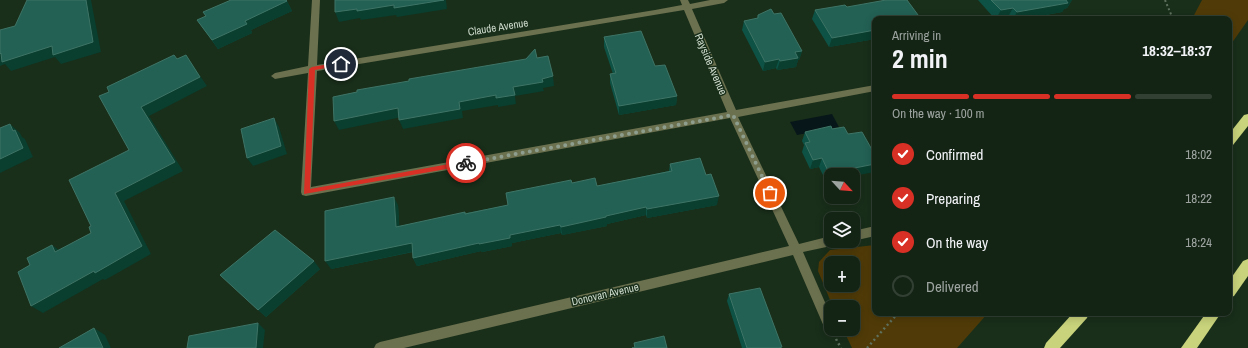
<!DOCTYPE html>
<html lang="en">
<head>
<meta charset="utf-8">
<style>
	body { margin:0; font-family:"Archivo Narrow",sans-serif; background:#202f22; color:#f1f3f6; height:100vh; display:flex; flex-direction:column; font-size:15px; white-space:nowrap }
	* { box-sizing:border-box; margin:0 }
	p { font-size:13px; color:#9da4a0 }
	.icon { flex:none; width:22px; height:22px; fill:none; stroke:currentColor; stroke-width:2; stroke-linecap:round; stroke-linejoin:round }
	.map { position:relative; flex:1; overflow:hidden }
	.side { position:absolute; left:872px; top:16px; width:360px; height:300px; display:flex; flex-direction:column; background:#132314; border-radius:8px; box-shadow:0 2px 10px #0003,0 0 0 1px #324034 }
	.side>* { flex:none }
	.needle { width:26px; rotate:116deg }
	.controls { position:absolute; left:824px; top:168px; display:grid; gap:8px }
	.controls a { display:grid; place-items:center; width:36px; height:36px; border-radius:8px; background:#132314; box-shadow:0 2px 10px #0003,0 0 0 1px #324034; font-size:20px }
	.pin { position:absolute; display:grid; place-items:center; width:34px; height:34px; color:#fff; margin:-17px; border:2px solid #fff; border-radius:50%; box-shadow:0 1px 4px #0007 }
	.courier { position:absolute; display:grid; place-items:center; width:40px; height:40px; margin:-20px; border:3px solid #d93025; border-radius:50%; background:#fff; color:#222; box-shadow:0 1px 5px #0007 }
	.headline em { font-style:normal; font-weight:800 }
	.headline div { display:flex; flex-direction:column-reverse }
	.headline { display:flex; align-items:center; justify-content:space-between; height:68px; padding:0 20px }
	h1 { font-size:26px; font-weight:800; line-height:30px }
	.bar { display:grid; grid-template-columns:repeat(4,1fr); gap:6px 4px; align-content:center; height:48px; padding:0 20px }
	.bar i { height:5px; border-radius:3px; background:#324034 }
	.bar .selected { background:#d93025 }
	.bar p { grid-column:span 4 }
	ol { padding:0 20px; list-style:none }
	li { display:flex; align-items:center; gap:12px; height:44px }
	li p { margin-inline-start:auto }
	li .icon { padding:4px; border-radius:50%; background:#d93025; color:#fff; stroke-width:4 }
	li:last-child { color:#9da4a0 }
	li i { width:22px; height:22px; border:2px solid #324034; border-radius:50% }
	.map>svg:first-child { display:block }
</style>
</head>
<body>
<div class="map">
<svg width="1248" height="348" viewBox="0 0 1248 348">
	<rect width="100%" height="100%" fill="#192f1a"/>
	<g fill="#503b08" fill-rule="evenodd">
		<path d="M 1202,0 L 1248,0 L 1248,20 L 1229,47 L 1229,19 L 1192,19 Z"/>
		<path d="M 875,245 L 875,313 L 988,313 L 957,348 L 852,348 L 843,329 L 853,329 L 853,307 L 833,307 L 818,271 L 819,262 L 830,250 ZM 831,263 L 853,263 L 853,285 L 831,285 Z"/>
	</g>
	<path fill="#071719" d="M 832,114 L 839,127 L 797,135 L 790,122 Z"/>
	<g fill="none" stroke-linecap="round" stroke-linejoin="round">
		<path stroke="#5f715f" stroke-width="2" stroke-dasharray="2 2.5" stroke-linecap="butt" d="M 1165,0 L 1173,19"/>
		<g stroke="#5f715f" stroke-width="2.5" stroke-dasharray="2 3" stroke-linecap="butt">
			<path d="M 836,339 L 841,348"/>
			<path d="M 867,348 L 898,313"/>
		</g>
		<g fill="#6b704e" fill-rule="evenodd">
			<path d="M 312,0 L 320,0 L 317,65 L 655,10 L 682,5 L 680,0 L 688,0 L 690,4 L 710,0 L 728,0 L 724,3 L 692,9 L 736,110 L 875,85 L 875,91 L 738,117 L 799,244 L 831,236 L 831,241 L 836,241 L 835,244 L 831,246 L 803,252 L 831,316 L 831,329 L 833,329 L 829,330 L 825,329 L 793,255 L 404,348 L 374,348 L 376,344 L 380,342 L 789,246 L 730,118 L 306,196 L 302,195 L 301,192 L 308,73 L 275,79 L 271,76 L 275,73 L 308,66 ZM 684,10 L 727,112 L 311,187 L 317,71 Z"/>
			<path d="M 875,226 L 875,236 L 853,241 L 853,231 Z"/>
		</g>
		<g fill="#c8d37b" fill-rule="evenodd">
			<path d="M 1248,114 L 1248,126 L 1233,145 L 1229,147 L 1229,134 L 1244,115 Z"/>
			<path d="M 1248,259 L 1248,276 L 1234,296 L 1229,298 L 1229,281 L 1243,261 Z"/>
			<path d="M 1073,313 L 1089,313 L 1087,318 L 1060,348 L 1044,348 L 1046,343 Z"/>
			<path d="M 1206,313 L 1221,313 L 1197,348 L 1181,348 Z"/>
		</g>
	</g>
	<g fill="#0e5245">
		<path d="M 978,0 L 1072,0 L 1067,8 L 1064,9 L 1062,12 L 1024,19 L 1009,19 L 1008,17 L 999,19 L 995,19 Z"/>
		<path d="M 287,1 L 292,11 L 251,30 L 252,33 L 218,49 L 197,20 L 206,16 L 203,12 Z"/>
		<path d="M 847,7 L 875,19 L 875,39 L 829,47 L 812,19 L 815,10 Z"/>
		<path d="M 774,14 L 802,51 L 799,60 L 798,60 L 796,67 L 777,70 L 776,68 L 763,71 L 742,30 L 744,21 L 757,19 L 758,15 Z"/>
		<path d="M 604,37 L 655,66 L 677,96 L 676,105 L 619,115 L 610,83 L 610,74 L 613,74 L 604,47 Z"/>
		<path d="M 875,111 L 875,125 L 871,119 Z"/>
		<path d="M 832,129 L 848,134 L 826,181 L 819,167 L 810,169 L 802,152 L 804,145 L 802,141 L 805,132 Z"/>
		<path d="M 670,164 L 717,205 L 647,218 L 646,215 L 607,224 L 607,226 L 562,235 L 561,233 L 512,243 L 512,246 L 482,252 L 481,251 L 417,266 L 413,258 L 413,252 L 331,269 L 398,205 L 399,226 L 508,205 L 572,183 L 597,186 L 669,171 Z"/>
		<path d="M 320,269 L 266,317 L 220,275 Z"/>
		<path d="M 729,294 L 781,348 L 742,348 L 727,301 Z"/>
	</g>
	<g fill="#0a3e2e">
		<path d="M 86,0 L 91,0 L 101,52 L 61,64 L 55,57 L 11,71 L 5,64 L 0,66 L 0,54 L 52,46 Z"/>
		<path d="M 446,0 L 447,9 L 397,17 L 396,15 L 361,20 L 360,18 L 339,22 L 335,12 L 357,9 Z"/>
		<path d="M 1065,0 L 1072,0 L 1067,8 L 1064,9 L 1062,12 L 1024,19 L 1013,19 L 1017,12 Z"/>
		<path d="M 287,1 L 292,11 L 251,30 L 252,33 L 218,49 L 212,40 L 245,21 Z"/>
		<path d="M 1013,8 L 1008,17 L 999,19 L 996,19 L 1001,10 Z"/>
		<path d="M 875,30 L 875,39 L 829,47 L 832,38 Z"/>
		<path d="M 802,51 L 799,60 L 798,60 L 796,67 L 777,70 L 780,61 L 795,52 Z"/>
		<path d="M 186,55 L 207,86 L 149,116 L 183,171 L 124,201 L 151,254 L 105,280 L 103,279 L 43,313 L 31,306 L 94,271 L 115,193 L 175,162 L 141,107 Z"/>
		<path d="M 779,59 L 776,68 L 763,71 L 765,62 Z"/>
		<path d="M 553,76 L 554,86 L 543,88 L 544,91 L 515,96 L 516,104 L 498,107 L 498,105 L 462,111 L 463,118 L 403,129 L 399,120 L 459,102 L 542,79 Z"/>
		<path d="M 677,96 L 676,105 L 619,115 L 619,106 Z"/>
		<path d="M 398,108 L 402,117 L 339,130 L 334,121 Z"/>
		<path d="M 274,118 L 279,127 L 287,154 L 253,166 L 247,158 Z"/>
		<path d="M 10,124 L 20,133 L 22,137 L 25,139 L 33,157 L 0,173 L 0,159 L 13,131 Z"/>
		<path d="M 822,158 L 819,167 L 810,169 L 813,160 Z"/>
		<path d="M 875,164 L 875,172 L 853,176 L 853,175 L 831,175 L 831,180 L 826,181 L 829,173 Z"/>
		<path d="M 719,196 L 717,205 L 647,218 L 647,209 Z"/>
		<path d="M 394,197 L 398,205 L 400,235 L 396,227 Z"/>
		<path d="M 646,207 L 646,215 L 607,224 L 607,226 L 562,235 L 561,227 L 606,216 Z"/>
		<path d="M 560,225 L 561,233 L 512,243 L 512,246 L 482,252 L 481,251 L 417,266 L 413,258 L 510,235 Z"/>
		<path d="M 412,243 L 416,251 L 331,269 L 325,261 Z"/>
		<path d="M 52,245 L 63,253 L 55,252 Z"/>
		<path d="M 314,261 L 320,269 L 266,317 L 258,310 Z"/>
		<path d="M 258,323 L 265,330 L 263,348 L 256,348 Z"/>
		<path d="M 94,328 L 105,335 L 111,348 L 103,348 Z"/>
	</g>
	<g fill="#236154" stroke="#3e7466">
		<path d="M 27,0 L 86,0 L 93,42 L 53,55 L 52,46 L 2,62 L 1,53 L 0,54 L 0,30 L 15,26 Z"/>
		<path d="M 231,0 L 286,0 L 287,1 L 245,21 L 247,24 L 212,40 L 197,20 L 206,16 L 203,12 Z"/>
		<path d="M 335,0 L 444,0 L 394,8 L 394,5 L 357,11 L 357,9 L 335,12 Z"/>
		<path d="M 886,0 L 907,0 L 921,19 L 875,19 L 875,30 L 832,38 L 815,10 L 845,5 L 847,7 Z"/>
		<path d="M 991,0 L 1066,0 L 1068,3 L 1017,12 L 1013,8 L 1001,10 Z"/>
		<path d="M 771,9 L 774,14 L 781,13 L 802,51 L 795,52 L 798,58 L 780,61 L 779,59 L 765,62 L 744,21 L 758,18 L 758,15 Z"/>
		<path d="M 641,31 L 655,66 L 665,65 L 677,96 L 619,106 L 610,74 L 616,73 L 604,37 Z"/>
		<path d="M 535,49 L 537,58 L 548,56 L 553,76 L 542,79 L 543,82 L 513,87 L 515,95 L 496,98 L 496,95 L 459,102 L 460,109 L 399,120 L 398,108 L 334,121 L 333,97 L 357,92 L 357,90 L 409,81 L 409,79 L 526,59 Z"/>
		<path d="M 174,55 L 177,59 L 186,55 L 200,77 L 141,107 L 175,162 L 115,193 L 142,246 L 95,273 L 94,271 L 31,306 L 18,272 L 30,265 L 27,258 L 52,245 L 55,252 L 91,233 L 89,227 L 91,226 L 69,180 L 129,150 L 99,96 L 109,92 L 107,87 Z"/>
		<path d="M 274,118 L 281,146 L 247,158 L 241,129 Z"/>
		<path d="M 10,124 L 13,131 L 15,130 L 23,148 L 0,159 L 0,128 Z"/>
		<path d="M 831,126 L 832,129 L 844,127 L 848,134 L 862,132 L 875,155 L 875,164 L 829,173 L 822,158 L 813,160 L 805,143 L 810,142 L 805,132 Z"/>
		<path d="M 700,158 L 706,175 L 711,174 L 719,196 L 647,209 L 646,207 L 606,216 L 606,217 L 561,227 L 560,225 L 510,235 L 510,238 L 479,244 L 479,243 L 413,258 L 412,243 L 325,261 L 325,211 L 394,197 L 396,227 L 465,212 L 465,214 L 508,205 L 506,193 L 571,180 L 572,183 L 595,178 L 597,186 L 672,171 L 670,164 Z"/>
		<path d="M 275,230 L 314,261 L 258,310 L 220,275 Z"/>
		<path d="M 760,288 L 782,347 L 779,348 L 747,348 L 729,294 Z"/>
		<path d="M 258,323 L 256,348 L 187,348 L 189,336 Z"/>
		<path d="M 94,328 L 103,348 L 59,348 Z"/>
		<path d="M 664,336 L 667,348 L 632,348 L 635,348 L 634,343 Z"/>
	</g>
	<path fill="#d93025" d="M 341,62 L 343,62 L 343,65 L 315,70 L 310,189 L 466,161 L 469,162 L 469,165 L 304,194 L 309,69 L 312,67 Z"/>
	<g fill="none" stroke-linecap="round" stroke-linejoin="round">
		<path stroke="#8e9e8e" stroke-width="4" stroke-dasharray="0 7.2" d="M 466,163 L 733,115 L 770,193"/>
	</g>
	<g text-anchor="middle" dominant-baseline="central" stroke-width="3" stroke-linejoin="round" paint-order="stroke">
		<g font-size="11" fill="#cddacc" stroke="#192f1a">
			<text transform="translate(498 27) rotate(-9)">Claude Avenue</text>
			<text transform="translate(711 64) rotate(67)">Rayside Avenue</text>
			<text transform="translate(605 294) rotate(-13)">Donovan Avenue</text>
		</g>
	</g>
</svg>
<div class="controls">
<a><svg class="needle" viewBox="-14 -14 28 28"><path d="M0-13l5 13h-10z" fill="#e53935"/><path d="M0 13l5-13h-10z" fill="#9da4a0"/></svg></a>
<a><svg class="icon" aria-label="layers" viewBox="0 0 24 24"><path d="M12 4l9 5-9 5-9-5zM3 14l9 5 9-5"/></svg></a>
<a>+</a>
<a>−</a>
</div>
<div class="pin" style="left:770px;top:193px;background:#ea580c"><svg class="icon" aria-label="bag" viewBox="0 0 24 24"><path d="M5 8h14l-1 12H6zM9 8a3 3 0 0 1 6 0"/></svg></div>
<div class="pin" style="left:341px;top:64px;background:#1f2937"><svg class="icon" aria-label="home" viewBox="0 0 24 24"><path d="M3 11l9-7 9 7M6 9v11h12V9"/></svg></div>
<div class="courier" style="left:466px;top:163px"><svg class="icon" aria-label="bike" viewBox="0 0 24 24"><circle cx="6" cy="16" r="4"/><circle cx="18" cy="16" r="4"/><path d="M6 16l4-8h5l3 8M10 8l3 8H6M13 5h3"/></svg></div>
<section class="side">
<div class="headline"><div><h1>2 min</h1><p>Arriving in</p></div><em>18:32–18:37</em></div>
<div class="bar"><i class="selected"></i><i class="selected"></i><i class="selected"></i><i></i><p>On the way · 100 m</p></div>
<ol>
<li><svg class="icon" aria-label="check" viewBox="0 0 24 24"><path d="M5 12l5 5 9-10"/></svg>Confirmed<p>18:02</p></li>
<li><svg class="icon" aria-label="check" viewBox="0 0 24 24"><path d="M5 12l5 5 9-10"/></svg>Preparing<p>18:22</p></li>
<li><svg class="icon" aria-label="check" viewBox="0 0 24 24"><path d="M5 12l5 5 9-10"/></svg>On the way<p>18:24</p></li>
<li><i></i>Delivered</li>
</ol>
</section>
</div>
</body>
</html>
